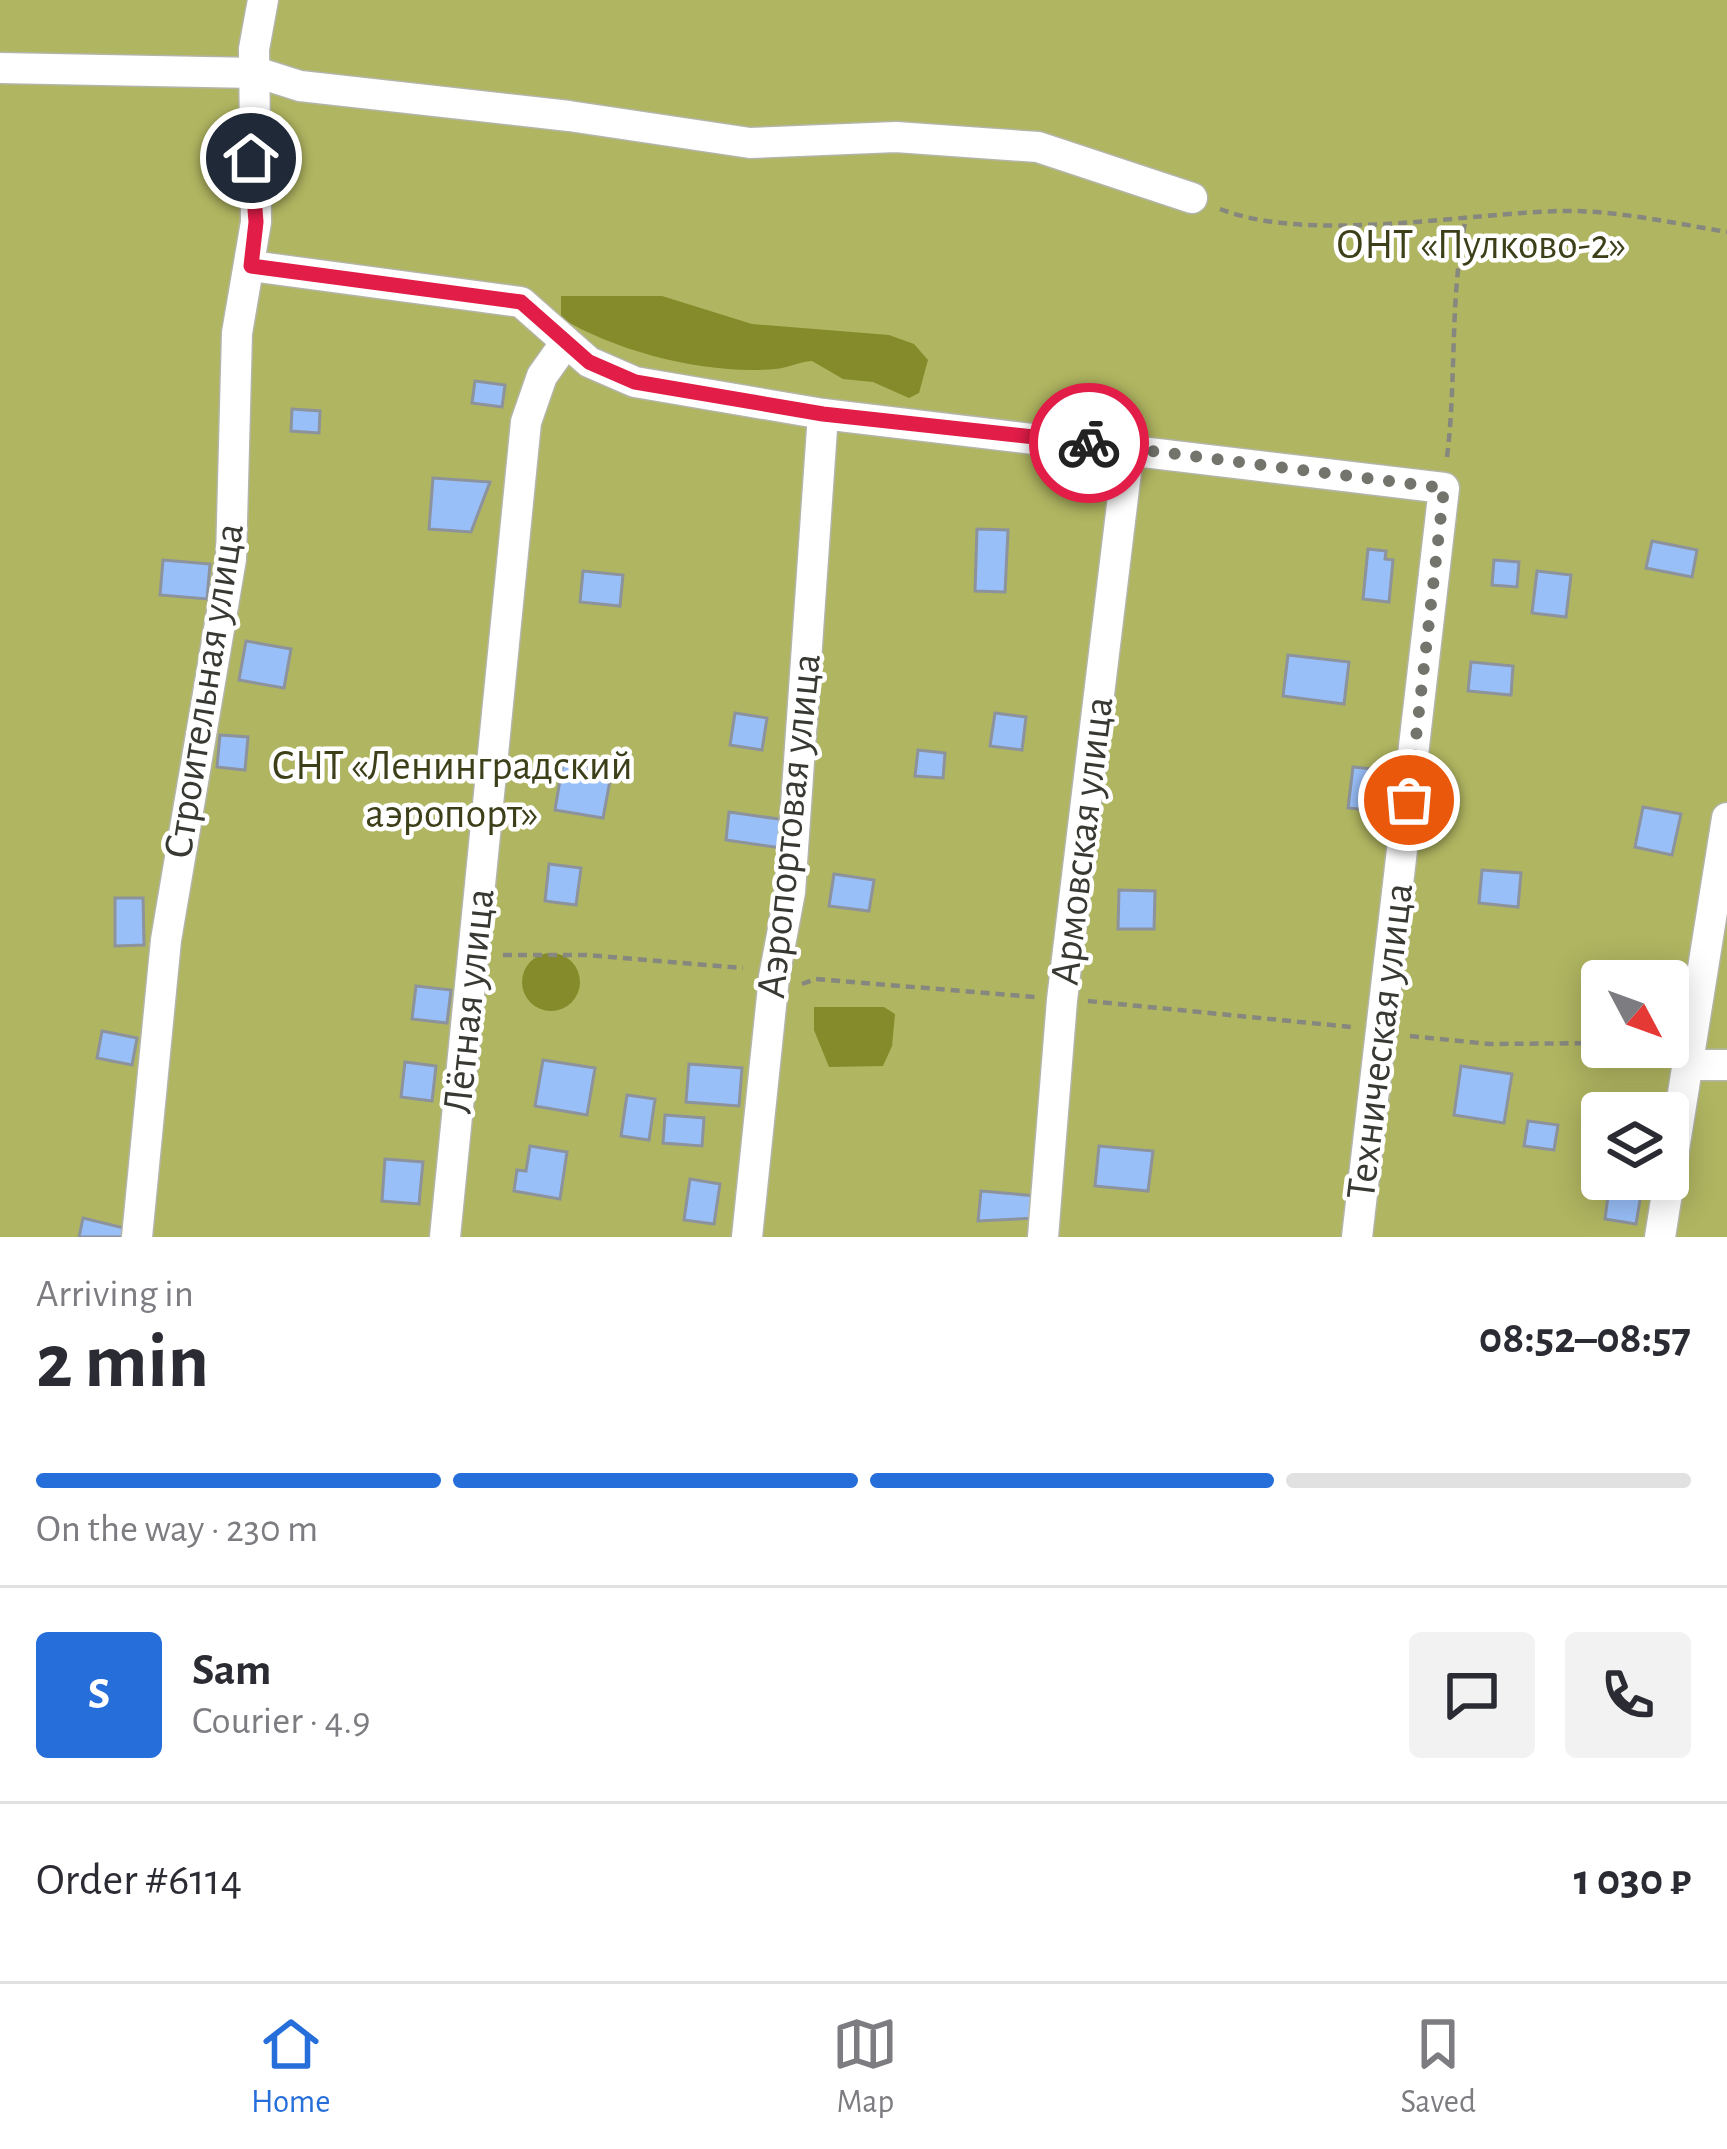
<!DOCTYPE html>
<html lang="en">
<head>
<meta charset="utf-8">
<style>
	body { margin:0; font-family:"Alegreya Sans",sans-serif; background:#f2f2f3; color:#2b2b33; height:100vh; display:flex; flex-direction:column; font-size:45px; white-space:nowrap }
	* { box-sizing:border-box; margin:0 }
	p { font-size:39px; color:#7c7c81 }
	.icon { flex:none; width:66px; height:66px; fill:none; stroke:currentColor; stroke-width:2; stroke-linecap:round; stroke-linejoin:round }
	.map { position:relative; height:1237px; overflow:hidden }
	.details { display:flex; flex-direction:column; background:#fff; flex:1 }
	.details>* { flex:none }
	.needle { width:78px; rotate:131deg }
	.fabs { position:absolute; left:1581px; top:960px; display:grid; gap:24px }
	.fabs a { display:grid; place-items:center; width:108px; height:108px; border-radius:12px; background:#fff; box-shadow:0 6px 30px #0003; font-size:60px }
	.pin { position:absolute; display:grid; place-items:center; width:102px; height:102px; color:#fff; margin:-51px; border:6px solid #fff; border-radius:50%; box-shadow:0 3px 12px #0007 }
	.courier { position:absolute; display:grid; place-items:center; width:120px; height:120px; margin:-60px; border:9px solid #e11d48; border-radius:50%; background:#fff; color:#222; box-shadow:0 3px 15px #0007 }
	.overview em { font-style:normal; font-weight:700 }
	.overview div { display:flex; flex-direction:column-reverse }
	.overview { display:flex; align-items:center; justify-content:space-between; height:204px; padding:0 36px }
	h1 { font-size:78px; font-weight:700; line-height:90px }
	.bar { display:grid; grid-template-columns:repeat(4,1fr); gap:18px 12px; align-content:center; height:144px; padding:0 36px }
	.bar i { height:15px; border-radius:9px; background:#e1e1e2 }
	.bar .selected { background:#266ed9 }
	.bar p { grid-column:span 4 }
	.line { display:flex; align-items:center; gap:30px; padding:0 36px; border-top:3px solid #e1e1e2 }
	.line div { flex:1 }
	.round { display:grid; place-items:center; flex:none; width:126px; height:126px; border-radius:12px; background:#f2f2f3 }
	.dock { display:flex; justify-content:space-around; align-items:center; height:168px; border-top:3px solid #e1e1e2; background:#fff; font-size:33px; color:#7c7c81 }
	.dock a { display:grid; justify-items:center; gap:6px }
	.dock .selected { color:#266ed9 }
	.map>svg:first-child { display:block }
</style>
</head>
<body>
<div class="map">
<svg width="1727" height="1237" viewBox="0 0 1727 1237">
	<rect width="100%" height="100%" fill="#e1e3d6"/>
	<path fill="#b0b561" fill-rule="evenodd" d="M 0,0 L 1727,0 L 1727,1237 L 0,1237 ZM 1602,981 L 1668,981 L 1668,1047 L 1602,1047 ZM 1602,1113 L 1668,1113 L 1668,1179 L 1602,1179 Z"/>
	<g fill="#858a2b">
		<path d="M 561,296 L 662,296 L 752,324 L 889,335 L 914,344 L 928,360 L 919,393 L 909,398 L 873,382 L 843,379 L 812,361 C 798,362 788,368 775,369 C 709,375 619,353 561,318 Z"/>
		<circle cx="551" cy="982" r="29"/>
		<path d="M 814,1007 L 884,1007 L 895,1014 L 892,1046 L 883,1066 L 829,1067 L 814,1030 Z"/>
	</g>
	<g fill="#99bff9" stroke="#8c939d" stroke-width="3">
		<path d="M 475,381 L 505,385 L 502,407 L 472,403 Z"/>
		<path d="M 292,409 L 320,411 L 319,433 L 291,431 Z"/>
		<path d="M 433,478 L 490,482 L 471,532 L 429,529 Z"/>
		<path d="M 977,529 L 1008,530 L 1005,592 L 975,591 Z"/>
		<path d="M 1652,541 L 1697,550 L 1692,577 L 1646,568 Z"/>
		<path d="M 1368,549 L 1386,551 L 1385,559 L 1393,560 L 1389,602 L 1363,599 Z"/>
		<path d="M 163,560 L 210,564 L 207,599 L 160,595 Z"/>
		<path d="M 1494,560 L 1519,562 L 1517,587 L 1492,585 Z"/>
		<path d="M 583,571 L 623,575 L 620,606 L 580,602 Z"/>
		<path d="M 1537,571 L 1571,575 L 1566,617 L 1532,613 Z"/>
		<path d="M 246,641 L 291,649 L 284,688 L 239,680 Z"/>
		<path d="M 1288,655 L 1349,662 L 1344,704 L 1283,696 Z"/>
		<path d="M 1471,662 L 1513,666 L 1511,695 L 1468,691 Z"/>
		<path d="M 735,713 L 767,718 L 762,750 L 730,745 Z"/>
		<path d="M 995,713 L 1026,717 L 1022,750 L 990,746 Z"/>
		<path d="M 220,735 L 248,737 L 245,770 L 217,767 Z"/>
		<path d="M 918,750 L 945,753 L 943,778 L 915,776 Z"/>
		<path d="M 563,762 L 612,770 L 603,818 L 555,810 Z"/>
		<path d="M 1353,767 L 1393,771 L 1389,812 L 1348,808 Z"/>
		<path d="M 1643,807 L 1681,814 L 1672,855 L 1635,847 Z"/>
		<path d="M 729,812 L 786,820 L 782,848 L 726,840 Z"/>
		<path d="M 549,864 L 581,868 L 576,905 L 545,901 Z"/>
		<path d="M 1482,870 L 1521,873 L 1518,907 L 1479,903 Z"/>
		<path d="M 834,874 L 874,880 L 869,911 L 829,906 Z"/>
		<path d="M 1119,890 L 1155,891 L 1154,929 L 1118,929 Z"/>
		<path d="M 115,898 L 143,898 L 144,945 L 115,946 Z"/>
		<path d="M 416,986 L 451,990 L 447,1023 L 412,1019 Z"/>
		<path d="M 102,1031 L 137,1038 L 132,1065 L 97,1058 Z"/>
		<path d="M 543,1060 L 595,1068 L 587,1115 L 535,1106 Z"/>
		<path d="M 405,1062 L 436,1066 L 432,1101 L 401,1097 Z"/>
		<path d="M 689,1064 L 742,1068 L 739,1106 L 686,1102 Z"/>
		<path d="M 1461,1066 L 1512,1074 L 1504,1123 L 1454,1115 Z"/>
		<path d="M 627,1095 L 655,1099 L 649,1140 L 621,1136 Z"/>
		<path d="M 665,1115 L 704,1118 L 702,1146 L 663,1143 Z"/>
		<path d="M 1528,1121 L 1558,1125 L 1554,1150 L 1524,1146 Z"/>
		<path d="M 530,1146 L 567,1152 L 560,1199 L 514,1191 L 517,1170 L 526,1171 Z"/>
		<path d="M 1099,1146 L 1153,1151 L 1148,1191 L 1095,1186 Z"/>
		<path d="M 385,1159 L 423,1162 L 419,1204 L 382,1201 Z"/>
		<path d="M 690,1179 L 720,1184 L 714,1224 L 684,1220 Z"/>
		<path d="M 1609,1189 L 1641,1194 L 1636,1224 L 1605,1219 Z"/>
		<path d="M 981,1191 L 1037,1196 L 1035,1218 L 978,1221 Z"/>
		<path d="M 83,1218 L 124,1228 L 122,1237 L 79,1237 Z"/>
	</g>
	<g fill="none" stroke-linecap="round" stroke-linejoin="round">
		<g stroke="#b4b5a9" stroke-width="33">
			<g id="minor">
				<path d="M 0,68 L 259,73 L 300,86 L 569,116 L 750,143 L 896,137 L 1038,147 L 1192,198"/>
				<path d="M 251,266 L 521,302 L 589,362 L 635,382 L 823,414 L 1444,488 L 1357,1237"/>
				<path d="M 1688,1065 L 1727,1065"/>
				<path d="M 137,1237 L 166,940 L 231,559 L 237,333 L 256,222 L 254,49 L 263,0"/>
				<path d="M 445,1237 L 526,422 L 542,376 L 564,345"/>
				<path d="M 747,1237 L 774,977 L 790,892 L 823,414"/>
				<path d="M 1043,1237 L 1062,1000 L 1129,447"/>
				<path d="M 1660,1237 L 1727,818"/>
			</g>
		</g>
		<g stroke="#86877e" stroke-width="4.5" stroke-dasharray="9 6" stroke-linecap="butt">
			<path d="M 1220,209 C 1310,244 1464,213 1561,211 C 1616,210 1673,223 1727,232"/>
			<path d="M 1447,457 C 1457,377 1449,297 1466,218"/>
			<path d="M 503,955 L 586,955 L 743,968"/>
			<path d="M 802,984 L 816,979 L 1035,997"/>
			<path d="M 1088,1001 L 1351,1027"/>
			<path d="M 1410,1036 L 1490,1044 L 1602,1043"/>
		</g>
		<use href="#minor" stroke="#fff" stroke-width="30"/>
	</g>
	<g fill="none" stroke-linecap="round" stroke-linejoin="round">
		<path stroke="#73746c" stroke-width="12" stroke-dasharray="0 21.6" d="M 1089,443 L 1444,488 L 1409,800"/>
		<path stroke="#e11d48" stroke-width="15" d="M 251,158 L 256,222 L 251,266 L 521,302 L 589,362 L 635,382 L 823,414 L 1089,443"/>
	</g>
	<g text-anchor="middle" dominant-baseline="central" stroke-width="9" stroke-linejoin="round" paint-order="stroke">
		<g font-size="42" fill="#3c3f18" stroke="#fff">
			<text x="1481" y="245">ОНТ «Пулково-2»</text>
			<text x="452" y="766">СНТ «Ленинградский<tspan x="452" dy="48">аэропорт»</tspan></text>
		</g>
		<g font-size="42" fill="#383933" stroke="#fff">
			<text transform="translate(204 691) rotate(-81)">Строительная улица</text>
			<text transform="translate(789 826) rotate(-84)">Аэропортовая улица</text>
			<text transform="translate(1082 841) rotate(-83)">Армовская улица</text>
			<text transform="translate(469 1001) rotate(-84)">Лётная улица</text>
			<text transform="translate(1380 1041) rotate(-83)">Техническая улица</text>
		</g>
	</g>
</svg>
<div class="fabs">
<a><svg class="needle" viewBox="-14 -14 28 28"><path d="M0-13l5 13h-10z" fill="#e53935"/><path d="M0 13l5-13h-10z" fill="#7c7c81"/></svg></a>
<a><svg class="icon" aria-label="layers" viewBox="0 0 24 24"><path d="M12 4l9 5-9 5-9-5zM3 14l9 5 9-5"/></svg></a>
</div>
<div class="pin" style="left:1409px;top:800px;background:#ea580c"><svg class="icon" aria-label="bag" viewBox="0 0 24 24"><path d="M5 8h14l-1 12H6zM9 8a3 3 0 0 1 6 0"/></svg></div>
<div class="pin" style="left:251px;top:158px;background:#1f2937"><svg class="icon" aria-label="home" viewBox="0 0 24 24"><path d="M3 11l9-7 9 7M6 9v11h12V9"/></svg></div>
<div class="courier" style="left:1089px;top:443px"><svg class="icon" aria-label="bike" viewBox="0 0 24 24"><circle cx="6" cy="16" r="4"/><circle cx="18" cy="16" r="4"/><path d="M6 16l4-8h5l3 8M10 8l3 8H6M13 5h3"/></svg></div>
</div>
<section class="details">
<div class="overview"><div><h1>2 min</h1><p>Arriving in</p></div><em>08:52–08:57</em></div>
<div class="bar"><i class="selected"></i><i class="selected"></i><i class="selected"></i><i></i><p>On the way · 230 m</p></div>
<div class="line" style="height:216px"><b class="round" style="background:#266ed9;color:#fff">S</b><div><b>Sam</b><p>Courier · 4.9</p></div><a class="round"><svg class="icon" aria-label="chat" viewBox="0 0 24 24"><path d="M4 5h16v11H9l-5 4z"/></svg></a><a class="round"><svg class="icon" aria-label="phone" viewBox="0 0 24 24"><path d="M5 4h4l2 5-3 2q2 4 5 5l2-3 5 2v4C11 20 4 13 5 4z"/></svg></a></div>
<div class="line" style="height:156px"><div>Order #6114</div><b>1 030 ₽</b></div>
</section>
<nav class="dock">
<a class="selected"><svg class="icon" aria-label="home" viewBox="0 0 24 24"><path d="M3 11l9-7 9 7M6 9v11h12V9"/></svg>Home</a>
<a><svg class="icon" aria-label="map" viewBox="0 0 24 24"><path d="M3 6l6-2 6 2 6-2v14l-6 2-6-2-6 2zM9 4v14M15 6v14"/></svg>Map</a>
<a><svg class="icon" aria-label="saved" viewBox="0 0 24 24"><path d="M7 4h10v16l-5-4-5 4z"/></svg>Saved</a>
</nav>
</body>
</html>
